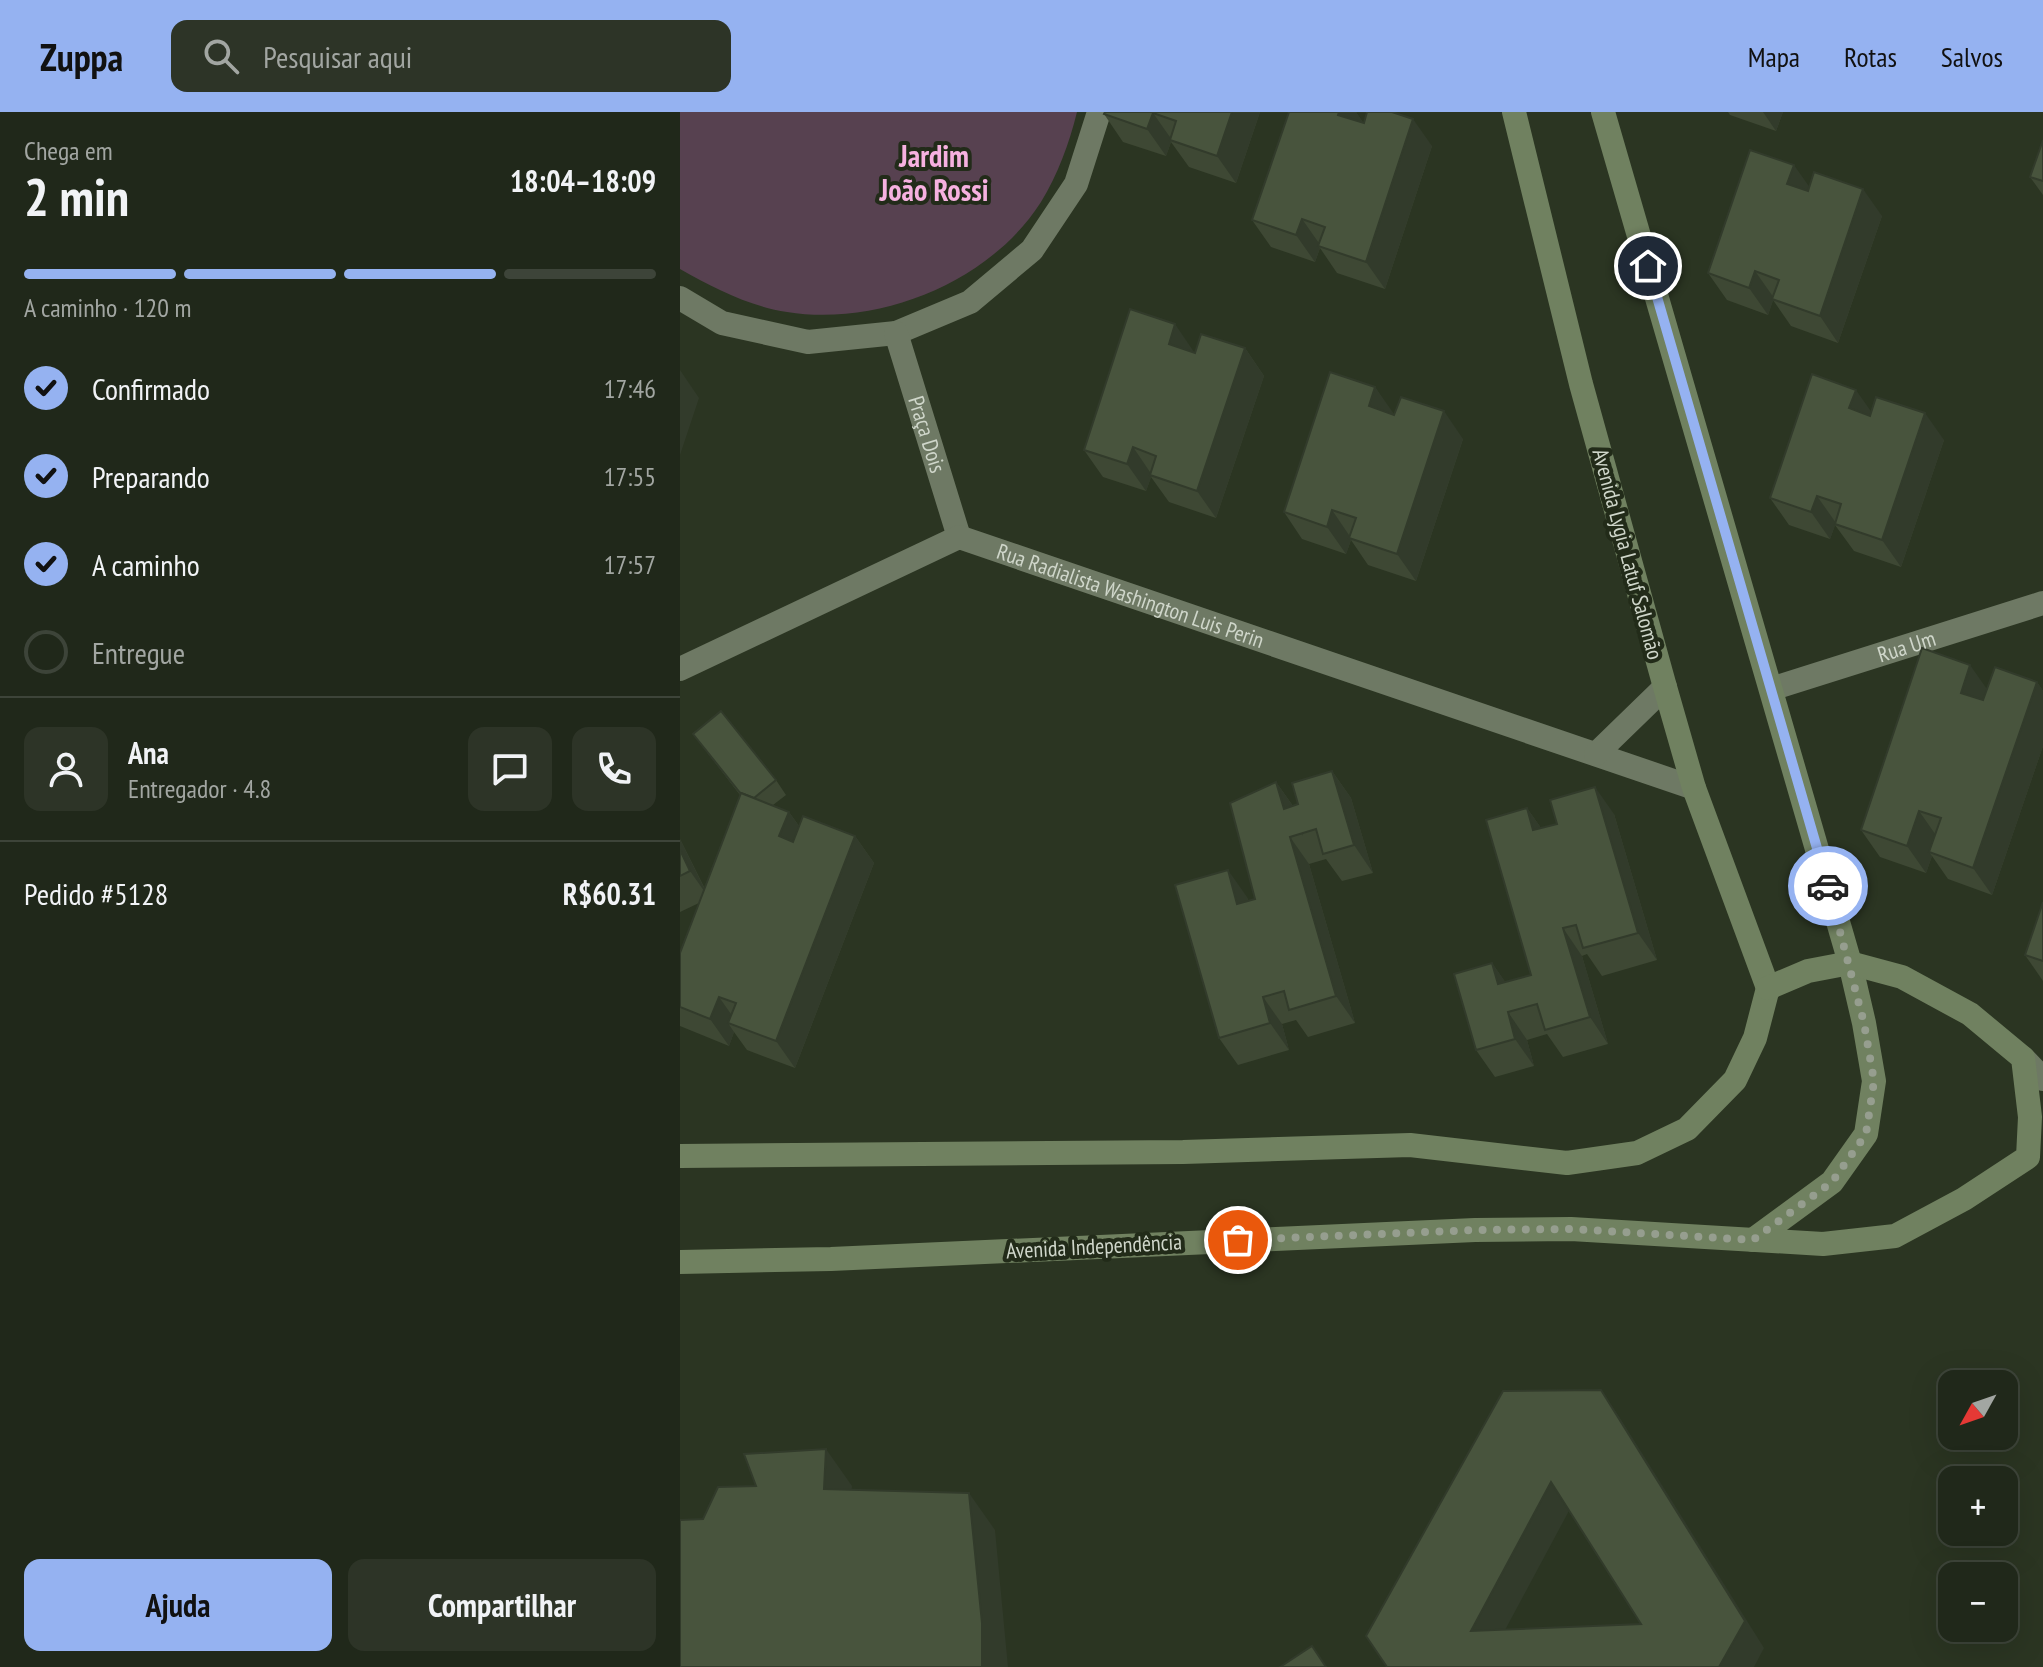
<!DOCTYPE html>
<html lang="pt">
<head>
<meta charset="utf-8">
<style>
	body { margin:0; font-family:"PT Sans Narrow",sans-serif; background:#2d3427; color:#f1f3f6; height:100vh; display:flex; flex-direction:column; font-size:30px; white-space:nowrap }
	* { box-sizing:border-box; margin:0 }
	p { font-size:26px; color:#a2a6a2 }
	.icon { flex:none; width:44px; height:44px; fill:none; stroke:currentColor; stroke-width:2; stroke-linecap:round; stroke-linejoin:round }
	.map { position:relative; flex:1; overflow:hidden }
	.details { display:flex; flex-direction:column; background:#20281a; width:680px }
	.details>* { flex:none }
	.needle { width:52px; rotate:230deg }
	.buttons { position:absolute; left:1258px; top:1258px; display:grid; gap:16px }
	.buttons a { display:grid; place-items:center; width:80px; height:80px; border-radius:16px; background:#20281a; box-shadow:0 8px 32px #0002,0 0 0 2px #3d4439; font-size:40px }
	.pin { position:absolute; display:grid; place-items:center; width:68px; height:68px; color:#fff; margin:-34px; border:4px solid #fff; border-radius:50%; box-shadow:0 2px 8px #0007 }
	.courier { position:absolute; display:grid; place-items:center; width:80px; height:80px; margin:-40px; border:6px solid #95b2f1; border-radius:50%; background:#fff; color:#222; box-shadow:0 2px 10px #0007 }
	.headline em { font-style:normal; font-weight:600 }
	.headline div { display:flex; flex-direction:column-reverse }
	.headline { display:flex; align-items:center; justify-content:space-between; height:136px; padding:0 24px }
	h1 { font-size:52px; font-weight:600; line-height:60px }
	.bar { display:grid; grid-template-columns:repeat(4,1fr); gap:12px 8px; align-content:center; height:96px; padding:0 24px }
	.bar i { height:10px; border-radius:6px; background:#3d4439 }
	.bar .selected { background:#95b2f1 }
	.bar p { grid-column:span 4 }
	.line { display:flex; align-items:center; gap:20px; padding:0 24px; border-top:2px solid #3d4439 }
	.line div { flex:1 }
	.round { display:grid; place-items:center; flex:none; width:84px; height:84px; border-radius:16px; background:#2d3427 }
	ol { padding:0 24px; list-style:none }
	li { display:flex; align-items:center; gap:24px; height:88px }
	li p { margin-inline-start:auto }
	li .icon { padding:8px; border-radius:50%; background:#95b2f1; color:#111; stroke-width:4 }
	li:last-child { color:#a2a6a2 }
	li i { width:44px; height:44px; border:4px solid #3d4439; border-radius:50% }
	.primary-button { display:flex; gap:16px; margin-top:auto; padding:16px 24px }
	.primary-button a { flex:1; height:92px; border-radius:16px; background:#95b2f1; color:#111; font-size:32px; font-weight:600; line-height:92px; text-align:center }
	.primary-button a+a { background:#2d3427; color:#f1f3f6 }
	header { display:flex; align-items:center; gap:48px; box-sizing:border-box; height:112px; padding:0 40px; background:#95b2f1; color:#111 }
	header strong { font-size:38px }
	nav { display:flex; gap:44px; margin-inline-start:auto; font-size:28px }
	.search { width:560px; height:72px; background:#2d3427; display:flex; align-items:center; gap:20px; box-sizing:border-box; padding:0 28px; border-radius:16px; color:#a2a6a2; font-size:30px }
	main { display:flex; flex:1; min-height:0 }
	.map>svg:first-child { display:block }
</style>
</head>
<body>
<header>
<strong>Zuppa</strong>
<div class="search"><svg class="icon" aria-label="search" viewBox="0 0 24 24"><circle cx="10" cy="10" r="6"/><path d="M15 15l6 6"/></svg>Pesquisar aqui</div>
<nav><a>Mapa</a><a>Rotas</a><a>Salvos</a></nav>
</header>
<main>
<section class="details">
<div class="headline"><div><h1>2 min</h1><p>Chega em</p></div><em>18:04–18:09</em></div>
<div class="bar"><i class="selected"></i><i class="selected"></i><i class="selected"></i><i></i><p>A caminho · 120 m</p></div>
<ol>
<li><svg class="icon" aria-label="check" viewBox="0 0 24 24"><path d="M5 12l5 5 9-10"/></svg>Confirmado<p>17:46</p></li>
<li><svg class="icon" aria-label="check" viewBox="0 0 24 24"><path d="M5 12l5 5 9-10"/></svg>Preparando<p>17:55</p></li>
<li><svg class="icon" aria-label="check" viewBox="0 0 24 24"><path d="M5 12l5 5 9-10"/></svg>A caminho<p>17:57</p></li>
<li><i></i>Entregue</li>
</ol>
<div class="line" style="height:144px"><a class="round"><svg class="icon" aria-label="person" viewBox="0 0 24 24"><circle cx="12" cy="8" r="4"/><path d="M4 21q1-7 8-7t8 7"/></svg></a><div><b>Ana</b><p>Entregador · 4.8</p></div><a class="round"><svg class="icon" aria-label="chat" viewBox="0 0 24 24"><path d="M4 5h16v11H9l-5 4z"/></svg></a><a class="round"><svg class="icon" aria-label="phone" viewBox="0 0 24 24"><path d="M5 4h4l2 5-3 2q2 4 5 5l2-3 5 2v4C11 20 4 13 5 4z"/></svg></a></div>
<div class="line" style="height:104px"><div>Pedido #5128</div><b>R$60.31</b></div>
<div class="primary-button"><a>Ajuda</a><a>Compartilhar</a></div>
</section>
<div class="map">
<svg width="1363" height="1555" viewBox="0 0 1363 1555">
	<rect width="100%" height="100%" fill="#2b3522"/>
	<path fill="#574150" d="M 0,0 L 397,0 C 389,32 378,62 361,90 C 310,170 199,215 107,200 C 68,194 34,176 0,157 Z"/>
	<g fill="none" stroke-linecap="round" stroke-linejoin="round">
		<g stroke="#6e7964" stroke-width="24">
			<path d="M 0,186 L 42,211 L 128,230 L 216,221 L 290,190 L 352,138 L 396,72 L 419,0"/>
			<path id="s1" d="M 216,221 L 279,425"/>
			<path id="s2" d="M 0,557 L 279,425 L 1014,676"/>
			<path id="s3" d="M 1091,577 L 1363,491"/>
			<path d="M 916,642 L 985,575"/>
			<path d="M 1343,946 L 1363,967"/>
		</g>
		<g stroke="#708160" stroke-width="24">
			<path d="M 834,0 L 901,272 L 985,575 L 1014,676 L 1088,876"/>
			<path d="M 923,0 L 1170,851 L 1184,911 L 1194,969 L 1186,1022 L 1152,1070 L 1073,1128"/>
			<path d="M 0,1044 L 503,1040 L 730,1033 L 887,1051 L 957,1041 L 1007,1017 L 1055,968 L 1075,926 L 1088,876"/>
			<path d="M 0,1150 L 151,1147 L 795,1118 L 891,1117 L 1143,1132 L 1215,1124 L 1284,1087 L 1348,1045 L 1350,1005 L 1343,946 L 1290,902 L 1222,865 L 1170,851 L 1128,859 L 1088,876"/>
		</g>
	</g>
	<g fill="#3e4834">
		<path d="M 580,0 L 556,71 L 509,55 L 491,30 L 486,44 L 443,30 L 424,2 Z"/>
		<path d="M 609,0 L 676,0 L 683,11 L 752,34 L 705,177 L 657,161 L 640,136 L 635,150 L 591,135 L 572,108 Z"/>
		<path d="M 1048,0 L 1103,0 L 1096,19 L 1050,3 Z"/>
		<path d="M 1363,28 L 1363,83 L 1350,65 Z"/>
		<path d="M 1129,75 L 1202,104 L 1158,231 L 1111,214 L 1093,188 L 1088,203 L 1047,188 L 1028,161 Z"/>
		<path d="M 565,236 L 584,264 L 536,406 L 489,390 L 471,365 L 466,379 L 423,365 L 404,338 L 514,240 L 514,241 Z"/>
		<path d="M 695,275 L 713,303 L 783,327 L 736,469 L 688,453 L 671,428 L 666,442 L 622,427 L 604,400 Z"/>
		<path d="M 1191,300 L 1264,328 L 1221,455 L 1174,439 L 1155,413 L 1150,427 L 1109,413 L 1090,386 Z"/>
		<path d="M 1357,570 L 1363,579 L 1363,634 L 1312,783 L 1268,767 L 1252,744 L 1246,761 L 1200,745 L 1181,718 L 1307,577 Z"/>
		<path d="M 13,622 L 96,668 L 106,683 L 93,693 L 109,700 L 119,714 L 175,724 L 194,751 L 115,956 L 67,938 L 54,920 L 49,934 L 0,914 L 0,841 L 19,791 L 0,800 L 0,727 L 25,777 L 60,683 Z"/>
		<path d="M 652,659 L 671,686 L 693,761 L 662,769 L 646,747 L 629,752 L 675,911 L 628,925 L 616,908 L 602,912 L 609,938 L 558,953 L 539,926 L 567,785 L 568,789 L 575,787 L 596,670 L 613,694 L 618,692 Z"/>
		<path d="M 847,696 L 861,716 L 934,702 L 977,848 L 922,864 L 907,842 L 902,844 L 928,932 L 883,945 L 867,922 L 847,928 L 854,954 L 815,965 L 796,938 L 812,851 L 825,870 L 851,863 Z"/>
		<path d="M 1363,790 L 1363,869 L 1345,843 Z"/>
	</g>
	<g fill="#323b2b">
		<path d="M 552,0 L 580,0 L 556,71 L 537,44 Z"/>
		<path d="M 659,0 L 676,0 L 683,10 L 677,30 L 658,3 Z"/>
		<path d="M 1083,0 L 1103,0 L 1096,19 Z"/>
		<path d="M 473,1 L 492,28 L 490,28 L 491,30 L 486,44 L 467,17 Z"/>
		<path d="M 733,7 L 752,34 L 705,177 L 686,150 Z"/>
		<path d="M 1114,53 L 1133,80 L 1107,72 Z"/>
		<path d="M 1183,77 L 1202,104 L 1158,231 L 1140,204 Z"/>
		<path d="M 622,107 L 641,134 L 638,134 L 640,136 L 635,150 L 616,123 Z"/>
		<path d="M 1075,159 L 1094,186 L 1088,203 L 1069,176 Z"/>
		<path d="M 495,212 L 514,240 L 508,259 L 489,232 Z"/>
		<path d="M 565,236 L 584,264 L 536,406 L 517,379 Z"/>
		<path d="M 0,258 L 19,286 L 0,343 Z"/>
		<path d="M 695,275 L 714,302 L 708,322 L 689,294 Z"/>
		<path d="M 1176,278 L 1195,305 L 1169,296 Z"/>
		<path d="M 764,299 L 783,327 L 736,469 L 717,442 Z"/>
		<path d="M 1245,301 L 1264,328 L 1221,455 L 1202,428 Z"/>
		<path d="M 453,335 L 472,363 L 466,379 L 447,352 Z"/>
		<path d="M 1137,384 L 1156,411 L 1150,427 L 1131,400 Z"/>
		<path d="M 652,398 L 671,426 L 669,426 L 671,428 L 666,442 L 647,415 Z"/>
		<path d="M 1290,553 L 1309,580 L 1300,608 L 1281,581 Z"/>
		<path d="M 1357,570 L 1363,579 L 1363,634 L 1312,783 L 1293,756 Z"/>
		<path d="M 652,659 L 671,686 L 693,761 L 674,733 Z"/>
		<path d="M 596,670 L 615,697 L 623,724 L 604,697 Z"/>
		<path d="M 915,675 L 934,702 L 977,848 L 958,821 Z"/>
		<path d="M 847,696 L 866,723 L 853,718 Z"/>
		<path d="M 1239,699 L 1258,726 L 1249,740 L 1252,744 L 1246,761 L 1227,734 Z"/>
		<path d="M 109,700 L 128,727 L 118,751 L 99,724 Z"/>
		<path d="M 175,724 L 194,751 L 115,956 L 96,929 Z"/>
		<path d="M 610,725 L 629,752 L 675,911 L 656,884 Z"/>
		<path d="M 0,727 L 29,786 L 10,759 L 0,738 Z"/>
		<path d="M 548,758 L 567,785 L 576,819 L 557,792 Z"/>
		<path d="M 883,816 L 902,844 L 928,932 L 910,905 Z"/>
		<path d="M 812,851 L 831,878 L 837,899 L 818,872 Z"/>
		<path d="M 39,885 L 58,912 L 48,911 L 54,920 L 49,934 L 30,907 Z"/>
		<path d="M 583,885 L 602,912 L 609,938 L 590,911 Z"/>
		<path d="M 828,900 L 847,928 L 854,954 L 835,927 Z"/>
		<path d="M 921,1278 L 940,1306 L 1084,1536 L 1074,1555 L 1039,1555 Z"/>
		<path d="M 146,1337 L 172,1374 L 170,1415 L 144,1377 Z"/>
		<path d="M 871,1370 L 890,1397 L 810,1546 L 791,1519 Z"/>
		<path d="M 289,1381 L 315,1418 L 328,1555 L 302,1555 Z"/>
	</g>
	<g fill="#48543d" stroke="#323b2b" stroke-width="2" fill-rule="evenodd">
		<path d="M 425,0 L 552,0 L 537,44 L 490,28 L 496,9 L 473,1 L 467,17 L 424,2 Z"/>
		<path d="M 609,0 L 659,0 L 658,3 L 684,11 L 687,0 L 712,0 L 733,7 L 686,150 L 638,134 L 645,115 L 622,107 L 616,123 L 572,108 Z"/>
		<path d="M 1363,28 L 1363,69 L 1350,65 Z"/>
		<path d="M 1070,38 L 1114,53 L 1107,72 L 1128,79 L 1134,60 L 1183,77 L 1140,204 L 1092,187 L 1099,168 L 1075,159 L 1069,176 L 1028,161 Z"/>
		<path d="M 450,197 L 495,212 L 489,232 L 515,241 L 521,222 L 565,236 L 517,379 L 470,363 L 476,344 L 453,335 L 447,352 L 404,338 Z"/>
		<path d="M 650,260 L 695,275 L 689,294 L 714,303 L 721,285 L 764,299 L 717,442 L 669,426 L 676,406 L 652,398 L 647,415 L 604,400 Z"/>
		<path d="M 1132,262 L 1176,278 L 1169,296 L 1190,304 L 1196,285 L 1245,301 L 1202,428 L 1155,412 L 1161,392 L 1137,384 L 1131,400 L 1090,386 Z"/>
		<path d="M 1242,536 L 1290,553 L 1281,581 L 1303,588 L 1315,555 L 1357,570 L 1293,756 L 1249,740 L 1261,706 L 1239,699 L 1227,734 L 1181,718 Z"/>
		<path d="M 41,599 L 96,668 L 74,686 L 61,681 L 61,682 L 13,622 Z"/>
		<path d="M 652,659 L 674,733 L 643,742 L 636,717 L 610,725 L 656,884 L 609,898 L 604,879 L 583,885 L 590,911 L 539,926 L 495,773 L 548,758 L 557,792 L 575,787 L 550,691 L 596,670 L 604,697 L 618,692 L 612,671 Z"/>
		<path d="M 915,675 L 958,821 L 903,836 L 896,813 L 883,816 L 910,905 L 865,918 L 857,892 L 828,900 L 835,927 L 796,938 L 774,862 L 812,851 L 818,872 L 851,863 L 806,708 L 847,696 L 853,718 L 877,712 L 870,688 Z"/>
		<path d="M 61,681 L 109,700 L 99,724 L 113,730 L 123,704 L 175,724 L 96,929 L 48,911 L 56,891 L 39,885 L 30,907 L 0,895 L 0,841 Z"/>
		<path d="M 0,738 L 10,759 L 0,764 Z"/>
		<path d="M 1363,790 L 1363,849 L 1345,843 Z"/>
		<path d="M 921,1278 L 1065,1509 L 1039,1555 L 707,1555 L 686,1524 L 823,1279 ZM 871,1370 L 961,1512 L 791,1519 Z"/>
		<path d="M 146,1337 L 144,1377 L 289,1381 L 302,1511 L 302,1555 L 0,1555 L 0,1408 L 23,1407 L 38,1375 L 76,1374 L 64,1342 Z"/>
		<path d="M 632,1534 L 646,1555 L 600,1555 Z"/>
	</g>
	<g fill="none" stroke-linecap="round" stroke-linejoin="round">
		<path stroke="#969e8f" stroke-width="8" stroke-dasharray="0 14.4" d="M 558,1128 L 795,1118 L 891,1117 L 1073,1128 L 1152,1070 L 1186,1022 L 1194,969 L 1184,911 L 1148,774"/>
		<path stroke="#95b2f1" stroke-width="10" d="M 968,154 L 1148,774"/>
	</g>
	<g text-anchor="middle" dominant-baseline="central" stroke-width="8" stroke-linejoin="round" paint-order="stroke">
		<g font-size="22" fill="#cfd6ca" stroke="#222b19">
			<text stroke="none"><textPath href="#s1" startOffset="106">Praça Dois</textPath></text>
			<text transform="translate(948 442) rotate(75)">Avenida Lygia Latuf Salomão</text>
			<text stroke="none"><textPath href="#s2" startOffset="490">Rua Radialista Washington Luis Perin</textPath></text>
			<text stroke="none"><textPath href="#s3" startOffset="142">Rua Um</textPath></text>
			<text transform="translate(414 1134) rotate(-3)">Avenida Independência</text>
		</g>
		<g font-size="30" font-weight="bold" fill="#f6b1e0" stroke="#222b19">
			<text x="254" y="43">Jardim<tspan x="254" dy="34">João Rossi</tspan></text>
		</g>
	</g>
</svg>
<div class="buttons">
<a><svg class="needle" viewBox="-14 -14 28 28"><path d="M0-13l5 13h-10z" fill="#e53935"/><path d="M0 13l5-13h-10z" fill="#a2a6a2"/></svg></a>
<a>+</a>
<a>−</a>
</div>
<div class="pin" style="left:558px;top:1128px;background:#ea580c"><svg class="icon" aria-label="bag" viewBox="0 0 24 24"><path d="M5 8h14l-1 12H6zM9 8a3 3 0 0 1 6 0"/></svg></div>
<div class="pin" style="left:968px;top:154px;background:#1f2937"><svg class="icon" aria-label="home" viewBox="0 0 24 24"><path d="M3 11l9-7 9 7M6 9v11h12V9"/></svg></div>
<div class="courier" style="left:1148px;top:774px"><svg class="icon" aria-label="car" viewBox="0 0 24 24"><path d="M5 17H2v-5l4-1 3-4h7l3 4 3 1v5h-3M9 17h6M6 11h13"/><circle cx="7" cy="17" r="2"/><circle cx="17" cy="17" r="2"/></svg></div>
</div>
</main>
</body>
</html>
